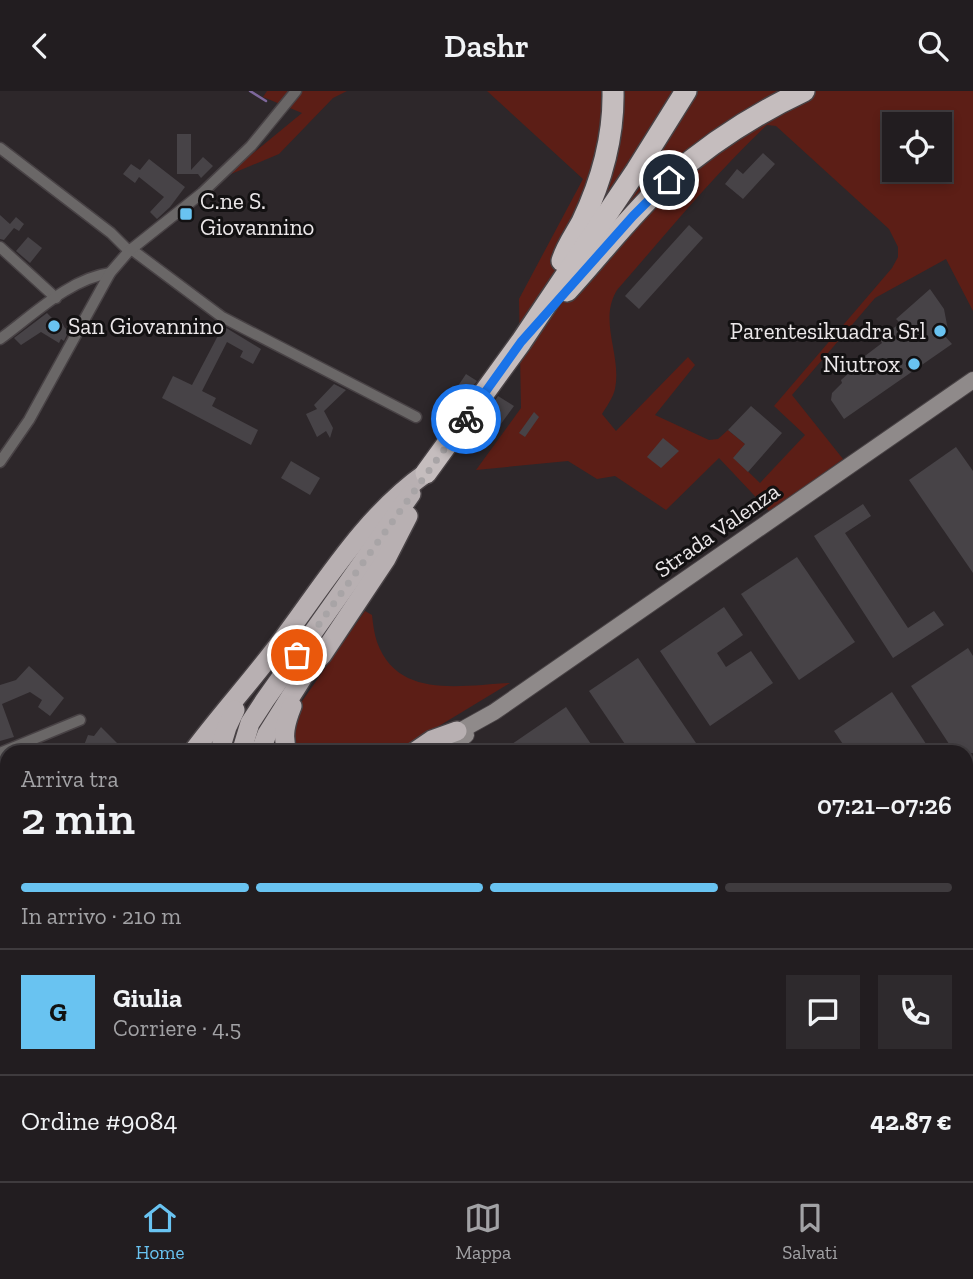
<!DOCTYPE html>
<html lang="it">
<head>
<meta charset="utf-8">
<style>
	body { margin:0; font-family:"Zilla Slab",serif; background:#2e2a2d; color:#f1f3f6; height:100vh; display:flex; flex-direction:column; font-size:26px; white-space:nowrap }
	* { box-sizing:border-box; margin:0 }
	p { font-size:23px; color:#a2a2a5 }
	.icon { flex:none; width:38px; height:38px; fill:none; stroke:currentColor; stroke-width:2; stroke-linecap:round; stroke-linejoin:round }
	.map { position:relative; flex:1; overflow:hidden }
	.details { position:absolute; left:0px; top:654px; width:973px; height:436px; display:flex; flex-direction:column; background:#221d20; border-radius:21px 21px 0 0; box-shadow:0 4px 10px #0003,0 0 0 2px #3f3b3e }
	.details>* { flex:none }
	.buttons { position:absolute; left:882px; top:21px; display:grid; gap:14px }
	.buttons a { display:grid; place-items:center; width:70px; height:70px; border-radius:0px; background:#221d20; box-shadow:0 4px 10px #0003,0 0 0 2px #3f3b3e; font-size:35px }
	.pin { position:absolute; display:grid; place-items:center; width:60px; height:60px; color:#fff; margin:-30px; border:4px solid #fff; border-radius:50%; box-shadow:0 2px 7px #0007 }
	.courier { position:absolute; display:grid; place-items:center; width:70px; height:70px; margin:-35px; border:5px solid #1a73e8; border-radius:50%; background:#fff; color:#222; box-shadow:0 2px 9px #0007 }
	.headline em { font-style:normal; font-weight:600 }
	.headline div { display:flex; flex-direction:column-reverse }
	.headline { display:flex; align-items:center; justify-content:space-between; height:119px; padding:0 21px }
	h1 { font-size:46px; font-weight:600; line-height:52px }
	.bar { display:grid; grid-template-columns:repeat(4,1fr); gap:10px 7px; align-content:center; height:84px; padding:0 21px }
	.bar i { height:9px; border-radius:5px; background:#3f3b3e }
	.bar .active { background:#69c3f1 }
	.bar p { grid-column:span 4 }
	.line { display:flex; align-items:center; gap:18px; padding:0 21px; border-top:2px solid #3f3b3e }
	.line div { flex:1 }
	.round { display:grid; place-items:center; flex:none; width:74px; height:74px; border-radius:0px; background:#2e2a2d }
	header { display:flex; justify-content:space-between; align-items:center; height:91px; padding:0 21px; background:#221d20; font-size:32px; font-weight:600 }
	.tab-bar { display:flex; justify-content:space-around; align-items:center; height:98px; border-top:2px solid #3f3b3e; background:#221d20; font-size:19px; color:#a2a2a5 }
	.tab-bar a { display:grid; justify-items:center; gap:4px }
	.tab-bar .active { color:#69c3f1 }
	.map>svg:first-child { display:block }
</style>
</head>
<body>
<header><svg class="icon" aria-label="back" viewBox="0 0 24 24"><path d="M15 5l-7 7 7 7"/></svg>Dashr<svg class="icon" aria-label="search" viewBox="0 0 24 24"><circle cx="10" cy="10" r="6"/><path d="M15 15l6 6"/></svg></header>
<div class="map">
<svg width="973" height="1090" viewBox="0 0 973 1090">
	<rect width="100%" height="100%" fill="#2d272a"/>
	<g fill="#5c1e16" fill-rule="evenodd">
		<path d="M 267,0 L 347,0 L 333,7 L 279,63 L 224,86 L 302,22 L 263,6 Z"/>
		<path d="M 487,0 L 973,0 L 973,220 L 946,168 L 875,207 L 792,304 L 843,368 L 770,421 L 719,367 L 666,419 L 615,385 L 597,388 L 568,370 L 476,379 L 521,317 L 519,208 L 583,88 ZM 894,33 L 940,33 L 940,79 L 894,79 ZM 767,34 L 776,35 L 889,138 L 898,156 L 898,166 L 892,177 L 774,315 L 805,344 L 760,392 L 734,367 L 745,353 L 728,339 L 718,348 L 709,349 L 655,324 L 695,274 L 688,266 L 616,340 L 602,323 C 606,316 613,307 615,298 C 622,264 598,230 617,199 C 666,143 713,85 767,34 Z"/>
		<path d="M 365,520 L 372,524 C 373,533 374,542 377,551 C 398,609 462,594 510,592 L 396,661 L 298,661 L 292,632 L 298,616 Z"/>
		<path d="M 0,721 L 7,723 L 7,936 L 0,935 Z"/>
	</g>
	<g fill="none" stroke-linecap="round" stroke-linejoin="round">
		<g stroke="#7e689c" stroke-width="2.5">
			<path d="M 250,0 L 266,10"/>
			<path d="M 966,950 L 973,942"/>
			<path d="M 852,1090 L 857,1083"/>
		</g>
		<g stroke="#50317b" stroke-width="10">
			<path d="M 966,923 L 973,915"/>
			<path d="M 822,1090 L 828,1083"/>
		</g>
	</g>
	<g fill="#474347">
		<path d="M 177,43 L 191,43 L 191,79 L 203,66 L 213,75 L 201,87 L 198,83 L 177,83 Z"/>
		<path d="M 763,62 L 775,73 L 743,108 L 725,93 L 737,78 L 743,83 Z"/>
		<path d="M 149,68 L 185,96 L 170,116 L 157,128 L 150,121 L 164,106 L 139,86 L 135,92 L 123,83 L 131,73 L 140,79 Z"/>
		<path d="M 0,124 L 10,133 L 16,126 L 24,133 L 19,140 L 14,137 L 4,149 L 0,148 Z"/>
		<path d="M 689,134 L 703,147 L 639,218 L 625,205 Z"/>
		<path d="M 28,146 L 42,157 L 30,172 L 16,160 Z"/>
		<path d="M 930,198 L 944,218 L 948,239 L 943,243 L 952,253 L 844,328 L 831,309 L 832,302 L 842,292 L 841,289 L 857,275 L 857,271 L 882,252 L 880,248 L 900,232 L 896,228 Z"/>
		<path d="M 47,222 L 52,227 L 61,230 L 65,237 L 69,239 L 64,250 L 61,248 L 59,252 L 41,241 L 21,254 L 14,247 Z"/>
		<path d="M 223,235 L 261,258 L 253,273 L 240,266 L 243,260 L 227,251 L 202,300 L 216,307 L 212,315 L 258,339 L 251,354 L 162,307 L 173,285 L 192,294 Z"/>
		<path d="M 466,283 L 477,290 L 466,304 L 456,298 Z"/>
		<path d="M 334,293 L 346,299 L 324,320 L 333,337 L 330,347 L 326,340 L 317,346 L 306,323 L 317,318 L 314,314 Z"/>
		<path d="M 498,305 L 514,315 L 492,345 L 478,335 Z"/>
		<path d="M 751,315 L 782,342 L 748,381 L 733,367 L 745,353 L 728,339 Z"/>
		<path d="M 534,321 L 539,326 L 525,346 L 519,342 Z"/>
		<path d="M 663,347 L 679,360 L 661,377 L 647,366 Z"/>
		<path d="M 956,356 L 973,380 L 973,482 L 909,389 Z"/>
		<path d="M 291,370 L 320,387 L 310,404 L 281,387 Z"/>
		<path d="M 863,413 L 871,425 L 845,442 L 908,537 L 934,520 L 944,534 L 893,567 L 814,445 Z"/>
		<path d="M 797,466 L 855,551 L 799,589 L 741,503 Z"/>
		<path d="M 724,516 L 743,544 L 717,562 L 726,576 L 751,560 L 773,592 L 710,635 L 660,560 Z"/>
		<path d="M 968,557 L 973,565 L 973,662 L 955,662 L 911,595 Z"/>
		<path d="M 638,567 L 696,652 L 682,662 L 631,662 L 589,600 Z"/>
		<path d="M 29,575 L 64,607 L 50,625 L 38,616 L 42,609 L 30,601 L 2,613 L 14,646 L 0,650 L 0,594 L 16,589 Z"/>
		<path d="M 892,601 L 932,662 L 849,662 L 834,640 Z"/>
		<path d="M 566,616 L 597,662 L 499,662 Z"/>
		<path d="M 101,636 L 121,656 L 119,662 L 81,662 L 88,644 L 94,645 Z"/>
	</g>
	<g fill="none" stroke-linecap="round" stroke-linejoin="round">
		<g stroke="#484245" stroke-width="13">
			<g id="minor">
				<path d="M 0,57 L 111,142 L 129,160"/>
				<path d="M 0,156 L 56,207"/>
				<path d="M 131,158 L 222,226 L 416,326"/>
				<path d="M 0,248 C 33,224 69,188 110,182"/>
				<path d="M 0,371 L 29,329 L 110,182 L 129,160 L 202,102 L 251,55 L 296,0"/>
				<path d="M 0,662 L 80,629"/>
				<path d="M 528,1083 L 528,1090"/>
				<path d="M 930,1083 L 945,1090"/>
				<path d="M 431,1090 L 433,1083"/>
			</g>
		</g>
		<g stroke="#484245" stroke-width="17">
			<g id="tertiary">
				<path d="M 966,746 L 973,741"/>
				<path d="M 456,1090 L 465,1083"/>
			</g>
		</g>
		<g stroke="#484245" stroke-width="18">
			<g id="secondary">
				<path d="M 449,646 L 494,621 L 973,289"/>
				<path d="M 443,662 L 466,644"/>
				<path d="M 0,943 L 7,950"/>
				<path d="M 0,976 L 7,970"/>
			</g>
		</g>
		<g stroke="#484245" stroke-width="22">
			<g id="trunk">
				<path d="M 192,662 C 218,627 247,595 273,561 C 321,499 361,428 426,382"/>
				<path d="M 219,662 L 227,636 L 235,619"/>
				<path d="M 241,662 L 250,632 L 265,609 L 411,403"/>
				<path d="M 260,662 L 267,643 L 308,578 L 322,564 L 386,468 L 408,425"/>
				<path d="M 288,662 C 281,646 286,630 292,615"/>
				<path d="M 413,662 L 432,649 L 457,640"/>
				<path d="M 468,1083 L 473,1090"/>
				<path d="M 487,1083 L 491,1090"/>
				<path d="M 505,1083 L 510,1090"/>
			</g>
		</g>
		<g stroke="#484245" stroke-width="24">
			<g id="motorway">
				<path d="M 562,170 C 566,156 575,144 582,131 C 602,89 614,47 613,0"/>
				<path d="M 567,200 C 601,163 632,122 669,88 C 710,52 755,23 804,0"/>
				<path d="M 426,382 L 521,251 L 636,80 L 686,0"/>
			</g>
		</g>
		<use href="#minor" stroke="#6a6767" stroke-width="10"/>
		<use href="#tertiary" stroke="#6a6767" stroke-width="14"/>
		<use href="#secondary" stroke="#8f8a8a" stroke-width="16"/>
		<use href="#trunk" stroke="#b8b0b2" stroke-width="19"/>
		<use href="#motorway" stroke="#c5bdbe" stroke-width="21"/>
	</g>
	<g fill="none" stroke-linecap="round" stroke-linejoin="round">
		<path stroke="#a8a4a6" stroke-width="7" stroke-dasharray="0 12.6" d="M 297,564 L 466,328"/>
		<path stroke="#1a73e8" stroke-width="9" d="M 466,328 L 521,251 L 633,125 L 669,89"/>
	</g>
	<g fill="#69c3f1" stroke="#131112" stroke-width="2.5">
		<rect x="179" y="116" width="14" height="14" rx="3.5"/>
		<circle cx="54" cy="235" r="7"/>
		<circle cx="940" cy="240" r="7"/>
		<circle cx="914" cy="273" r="7"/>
	</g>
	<g text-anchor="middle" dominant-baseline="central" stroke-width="6" stroke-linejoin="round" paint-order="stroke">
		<g font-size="23" fill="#ebe7e9" stroke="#131112" text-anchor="start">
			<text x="200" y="110">C.ne S.<tspan x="200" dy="26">Giovannino</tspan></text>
			<text x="68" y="235">San Giovannino</text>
			<text x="926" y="240" text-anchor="end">Parentesikuadra Srl</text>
			<text x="900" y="273" text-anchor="end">Niutrox</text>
		</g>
		<g font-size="23" fill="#ebe7e9" stroke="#131112">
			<text transform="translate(717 439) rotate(-35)">Strada Valenza</text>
		</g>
	</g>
</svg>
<div class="buttons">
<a><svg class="icon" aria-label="locate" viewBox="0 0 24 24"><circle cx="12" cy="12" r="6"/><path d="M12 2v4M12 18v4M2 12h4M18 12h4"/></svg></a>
</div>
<div class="pin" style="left:297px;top:564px;background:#ea580c"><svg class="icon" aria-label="bag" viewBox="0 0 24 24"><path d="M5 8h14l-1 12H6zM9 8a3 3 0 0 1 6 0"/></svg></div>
<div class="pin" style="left:669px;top:89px;background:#1f2937"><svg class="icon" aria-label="home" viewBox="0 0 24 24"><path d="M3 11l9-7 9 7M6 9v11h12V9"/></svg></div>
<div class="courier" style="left:466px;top:328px"><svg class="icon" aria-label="bike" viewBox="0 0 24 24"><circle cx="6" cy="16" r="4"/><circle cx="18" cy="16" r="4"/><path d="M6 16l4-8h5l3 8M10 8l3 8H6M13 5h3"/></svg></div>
<section class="details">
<div class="headline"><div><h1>2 min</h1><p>Arriva tra</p></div><em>07:21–07:26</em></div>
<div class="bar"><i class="active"></i><i class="active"></i><i class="active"></i><i></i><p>In arrivo · 210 m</p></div>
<div class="line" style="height:126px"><b class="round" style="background:#69c3f1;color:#111">G</b><div><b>Giulia</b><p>Corriere · 4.5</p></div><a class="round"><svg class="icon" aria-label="chat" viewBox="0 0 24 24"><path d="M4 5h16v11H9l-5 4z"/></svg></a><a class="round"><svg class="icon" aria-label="phone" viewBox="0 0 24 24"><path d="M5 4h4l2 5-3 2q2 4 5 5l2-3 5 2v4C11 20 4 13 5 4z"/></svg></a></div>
<div class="line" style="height:91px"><div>Ordine #9084</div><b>42.87 €</b></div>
</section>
</div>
<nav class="tab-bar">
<a class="active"><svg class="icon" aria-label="home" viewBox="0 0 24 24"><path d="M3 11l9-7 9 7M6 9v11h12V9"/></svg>Home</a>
<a><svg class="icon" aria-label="map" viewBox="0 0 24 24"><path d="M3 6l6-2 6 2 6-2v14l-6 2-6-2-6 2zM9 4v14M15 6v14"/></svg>Mappa</a>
<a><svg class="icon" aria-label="saved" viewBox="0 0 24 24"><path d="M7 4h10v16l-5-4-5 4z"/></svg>Salvati</a>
</nav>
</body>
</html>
